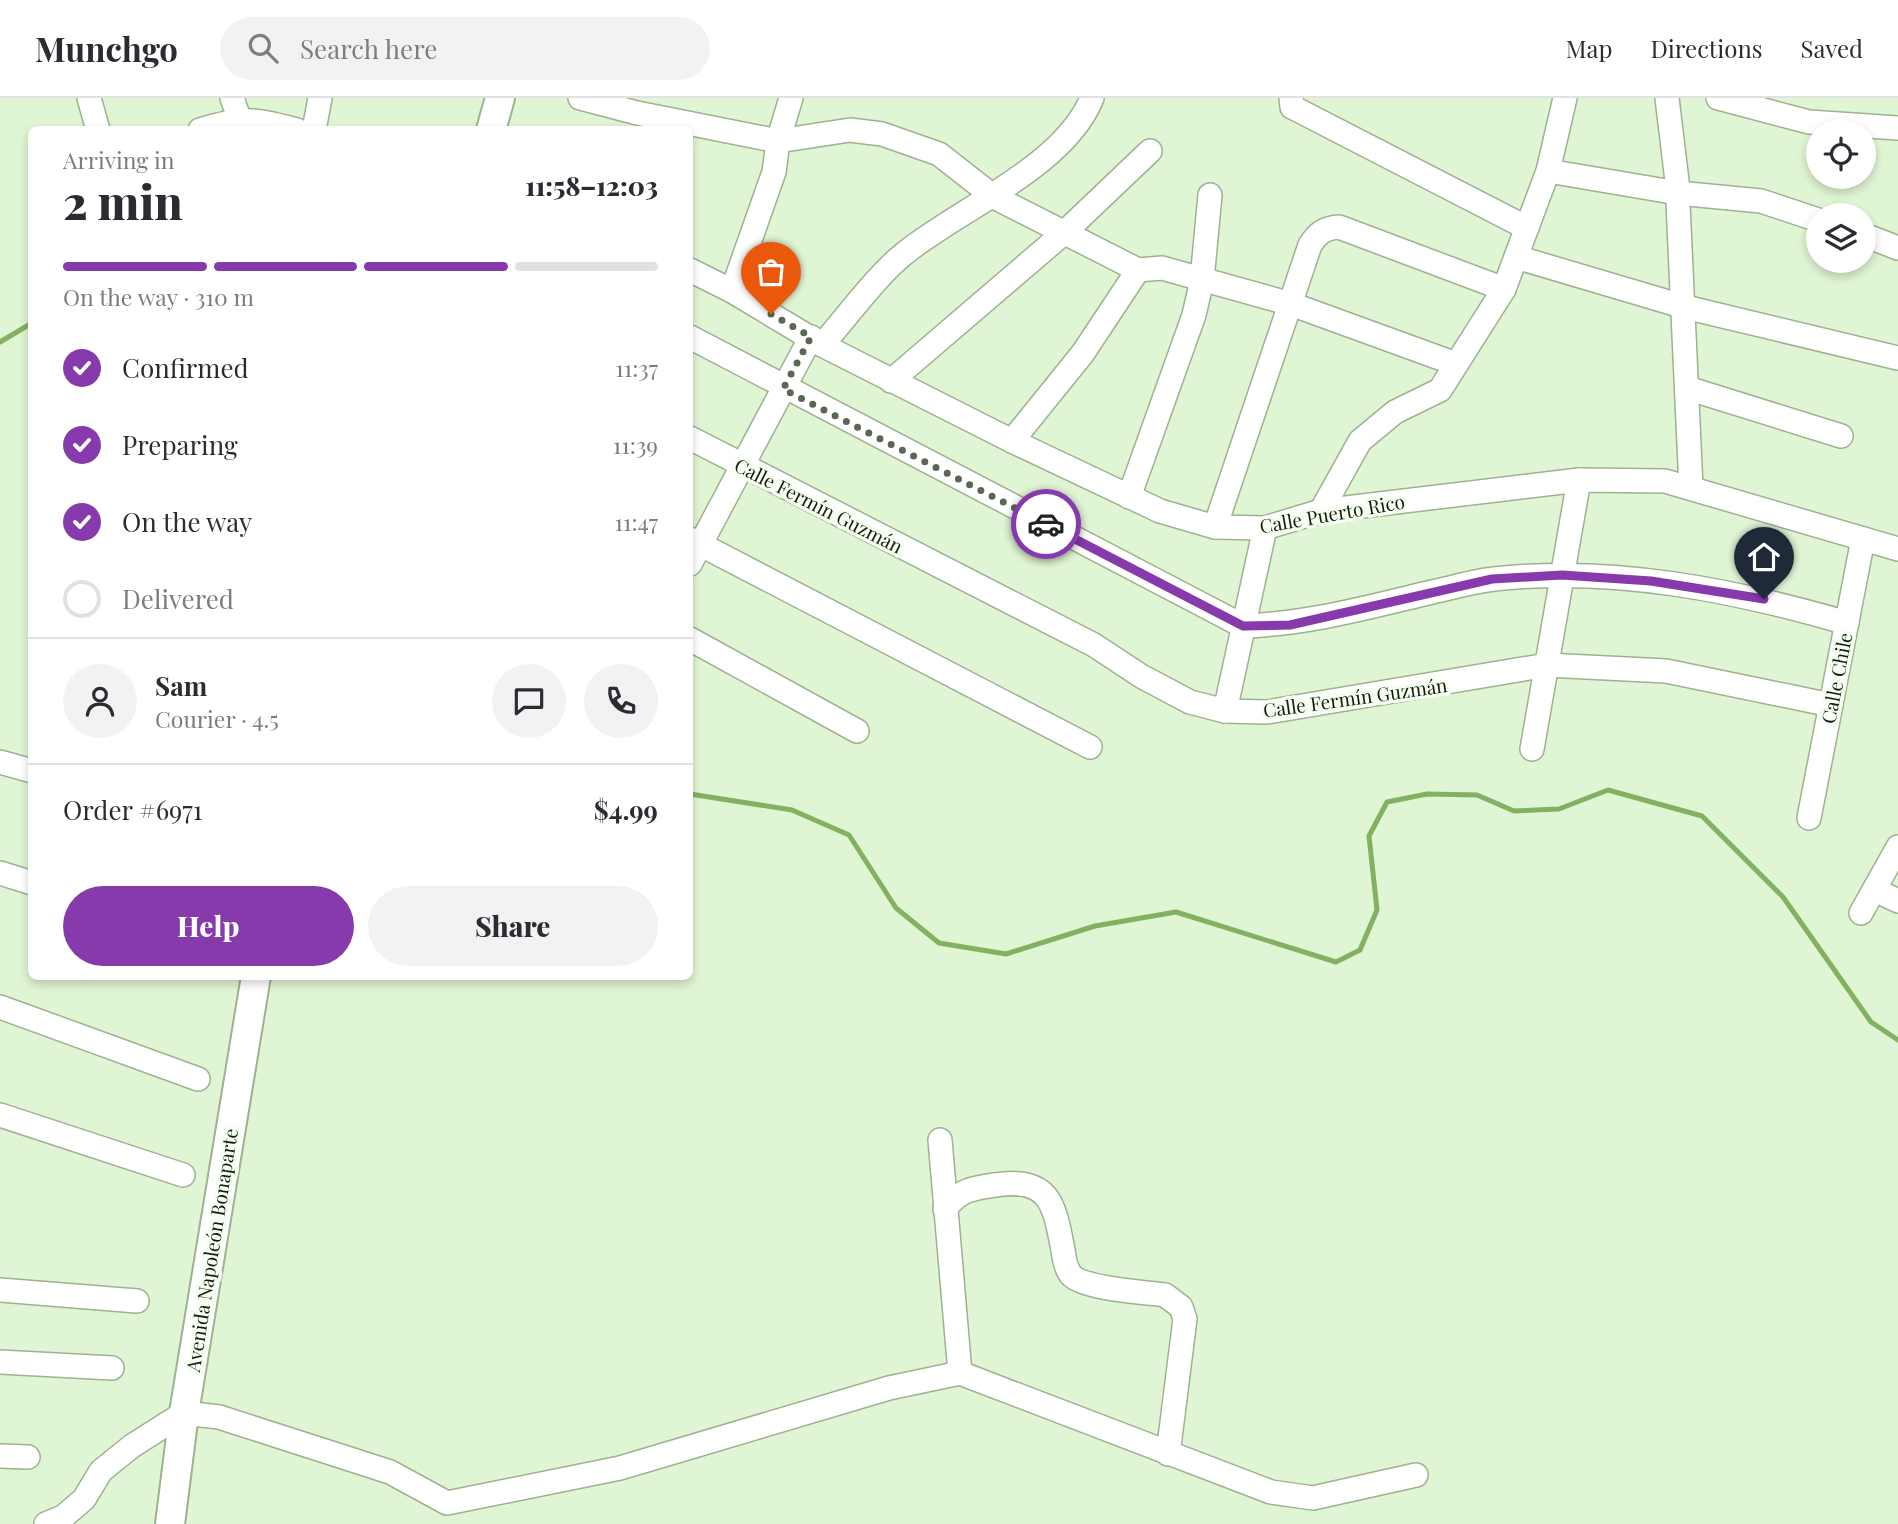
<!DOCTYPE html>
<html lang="en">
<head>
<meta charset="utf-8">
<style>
	body { margin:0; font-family:"Playfair Display",serif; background:#f2f2f3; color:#2b2b33; height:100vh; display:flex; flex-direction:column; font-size:26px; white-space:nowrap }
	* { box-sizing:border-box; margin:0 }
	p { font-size:23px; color:#7c7c81 }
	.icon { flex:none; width:38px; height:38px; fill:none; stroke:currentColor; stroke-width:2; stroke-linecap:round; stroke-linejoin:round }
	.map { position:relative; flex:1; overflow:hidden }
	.details { position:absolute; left:28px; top:28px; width:665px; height:854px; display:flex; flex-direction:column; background:#fff; border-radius:10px; box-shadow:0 4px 10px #0003 }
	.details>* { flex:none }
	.tools { position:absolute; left:1806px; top:21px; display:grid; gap:14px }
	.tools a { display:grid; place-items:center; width:70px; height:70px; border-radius:50%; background:#fff; box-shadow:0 4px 10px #0003; font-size:35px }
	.pin { position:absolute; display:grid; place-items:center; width:60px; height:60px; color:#fff; margin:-72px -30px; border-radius:50% 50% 50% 0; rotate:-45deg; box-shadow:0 0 7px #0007 }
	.pin .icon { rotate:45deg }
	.courier { position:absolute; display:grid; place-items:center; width:70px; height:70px; margin:-35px; border:5px solid #863aab; border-radius:50%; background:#fff; color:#222; box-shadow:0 2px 9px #0007 }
	.summary em { font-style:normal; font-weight:800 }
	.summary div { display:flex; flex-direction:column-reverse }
	.summary { display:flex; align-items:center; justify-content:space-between; height:119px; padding:0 35px }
	h1 { font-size:46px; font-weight:800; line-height:52px }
	.bar { display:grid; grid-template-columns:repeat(4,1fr); gap:10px 7px; align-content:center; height:84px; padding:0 35px }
	.bar i { height:9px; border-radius:5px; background:#e1e1e2 }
	.bar .active { background:#863aab }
	.bar p { grid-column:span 4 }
	.line { display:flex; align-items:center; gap:18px; padding:0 35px; border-top:2px solid #e1e1e2 }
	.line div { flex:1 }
	.round { display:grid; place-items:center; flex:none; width:74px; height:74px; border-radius:37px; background:#f2f2f3 }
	ol { padding:0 35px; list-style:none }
	li { display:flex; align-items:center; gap:21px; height:77px }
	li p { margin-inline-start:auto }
	li .icon { padding:7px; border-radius:50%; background:#863aab; color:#fff; stroke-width:4 }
	li:last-child { color:#7c7c81 }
	li i { width:38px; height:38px; border:4px solid #e1e1e2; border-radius:50% }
	.button { display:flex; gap:14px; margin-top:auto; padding:14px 35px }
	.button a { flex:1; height:80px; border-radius:42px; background:#863aab; color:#fff; font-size:28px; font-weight:800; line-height:80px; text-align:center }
	.button a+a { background:#f2f2f3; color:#2b2b33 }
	header { display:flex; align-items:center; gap:42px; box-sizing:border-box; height:98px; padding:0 35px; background:#fff; border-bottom:2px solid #e1e1e2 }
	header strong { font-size:33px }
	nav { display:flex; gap:38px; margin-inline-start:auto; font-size:24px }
	.search { width:490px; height:63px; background:#f2f2f3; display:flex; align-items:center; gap:18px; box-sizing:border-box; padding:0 24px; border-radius:38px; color:#7c7c81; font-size:26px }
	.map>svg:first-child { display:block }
</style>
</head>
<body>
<header>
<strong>Munchgo</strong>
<div class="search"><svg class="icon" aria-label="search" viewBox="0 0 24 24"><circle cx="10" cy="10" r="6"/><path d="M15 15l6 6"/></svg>Search here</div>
<nav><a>Map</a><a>Directions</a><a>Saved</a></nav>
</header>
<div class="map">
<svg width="1898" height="1426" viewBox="0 0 1898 1426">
	<rect width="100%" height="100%" fill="#e0f5d3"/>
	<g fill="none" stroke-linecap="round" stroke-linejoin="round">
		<g stroke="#84b062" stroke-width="5">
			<path d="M 0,244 L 32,225"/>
			<path d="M 690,696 L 792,712 L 849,737 L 896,810 L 939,845 L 1006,856 L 1095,828 L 1176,814 L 1336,864 L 1360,852 L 1377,812 L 1369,738 L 1387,704 L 1427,696 L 1477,697 L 1514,713 L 1559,711 L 1608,692 L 1702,718 L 1783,799 L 1871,924 L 1898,942"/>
		</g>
		<g stroke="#9eb191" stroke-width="26">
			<g id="minor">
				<path d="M 89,0 L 98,32"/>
				<path d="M 232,0 L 239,20"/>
				<path d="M 580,0 L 637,15 L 778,43 L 850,32 L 882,36 L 939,56 L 994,99 L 1138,172 L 1162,170 L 1291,206 L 1456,266"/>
				<path d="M 1291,0 L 1292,9 L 1527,130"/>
				<path d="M 1667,0 L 1677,83 L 1691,390"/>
				<path d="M 1718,0 L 1809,24 L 1898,30"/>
				<path d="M 200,32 C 243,19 253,20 297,32"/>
				<path d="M 314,32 L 320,0"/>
				<path d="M 1548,73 L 1678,95 L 1761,103 L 1818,122"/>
				<path d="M 1864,137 L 1898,150"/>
				<path d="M 1516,159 L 1685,209 L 1898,260"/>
				<path d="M 690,172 L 732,193 L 822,247 L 1012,343 L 1160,413 L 1215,429 L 1265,430 L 1321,413 L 1579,382 L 1665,383 L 1898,451"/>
				<path d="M 732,193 L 774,74 L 778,43 L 791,0"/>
				<path d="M 690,239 L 1243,528 C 1308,526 1369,509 1432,494 C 1452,490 1474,483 1494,481 C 1613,468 1734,492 1847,525"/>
				<path d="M 822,247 C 846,220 878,176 905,155 C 959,111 1064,69 1092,0"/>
				<path d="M 891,283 L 1066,133 L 1150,53"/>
				<path d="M 1687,290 L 1841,338"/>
				<path d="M 690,340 L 1094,547 L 1141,578 L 1190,604 L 1225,613 L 1267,614 L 1547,567 L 1666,573 L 1831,607"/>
				<path d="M 1012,343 L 1083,255 L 1138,172"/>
				<path d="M 1129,399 L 1194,217 L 1202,182 L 1210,97"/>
				<path d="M 1321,413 L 1360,343 L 1395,314 L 1440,292 L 1504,191 L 1548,73 L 1565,0"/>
				<path d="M 1215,429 L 1310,147 C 1318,135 1324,130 1339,129 L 1504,191"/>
				<path d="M 690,441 L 1090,649"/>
				<path d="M 690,466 L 811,239"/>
				<path d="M 690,541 L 857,633"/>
				<path d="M 1225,613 L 1265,430"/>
				<path d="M 1532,651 L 1579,382"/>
				<path d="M 0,664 L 32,673"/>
				<path d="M 1809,720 L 1863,441"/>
				<path d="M 0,775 L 32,785"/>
				<path d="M 1875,792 L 1898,803"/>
				<path d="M 1861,815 L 1898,749"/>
				<path d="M 0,909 L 198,981"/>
				<path d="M 0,1017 L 183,1077"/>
				<path d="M 940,1042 L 960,1275"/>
				<path d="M 945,1111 C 959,1092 973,1090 995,1087 C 1050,1079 1054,1105 1063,1152 C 1064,1160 1066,1171 1071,1177 C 1084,1191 1144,1194 1165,1197 L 1181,1209 L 1185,1221 L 1168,1356"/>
				<path d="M 0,1192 L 137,1203"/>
				<path d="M 0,1264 L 112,1270"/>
				<path d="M 0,1358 L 28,1359"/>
				<path d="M 46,1426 L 63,1419 L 84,1401 L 101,1373 L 132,1348 L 184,1315 L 219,1319 L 390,1374 L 447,1405 L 620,1370 L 889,1290 L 960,1275 L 1271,1394 L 1313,1400 L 1416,1377"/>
			</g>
		</g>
		<g stroke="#9eb191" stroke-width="32">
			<g id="major">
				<path d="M 491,32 L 500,0"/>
				<path d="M 170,1426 L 184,1315 L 256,878"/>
			</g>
		</g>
		<use href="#minor" stroke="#fff" stroke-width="23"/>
		<use href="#major" stroke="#fff" stroke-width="28"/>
	</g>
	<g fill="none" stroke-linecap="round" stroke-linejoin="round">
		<path stroke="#5b6754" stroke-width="7" stroke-dasharray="0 12.6" d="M 771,216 L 811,239 L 783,291 L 1046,426"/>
		<path stroke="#863aab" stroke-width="9" d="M 1046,426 L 1243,528 L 1290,527 L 1492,481 L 1562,477 L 1651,483 L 1764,501"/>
	</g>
	<g text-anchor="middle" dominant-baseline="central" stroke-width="7" stroke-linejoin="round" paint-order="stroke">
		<g font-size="19" fill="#141b0f" stroke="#f5fef0">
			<text transform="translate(819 407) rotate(27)">Calle Fermín Guzmán</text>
			<text transform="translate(1332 415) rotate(-10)">Calle Puerto Rico</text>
			<text transform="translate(1836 580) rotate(-79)">Calle Chile</text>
			<text transform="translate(1355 599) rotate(-8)">Calle Fermín Guzmán</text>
			<text transform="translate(211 1152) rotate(-81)">Avenida Napoleón Bonaparte</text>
		</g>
	</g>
</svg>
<div class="tools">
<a><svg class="icon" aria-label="locate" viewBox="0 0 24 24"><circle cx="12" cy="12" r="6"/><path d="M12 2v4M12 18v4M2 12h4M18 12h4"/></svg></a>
<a><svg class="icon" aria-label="layers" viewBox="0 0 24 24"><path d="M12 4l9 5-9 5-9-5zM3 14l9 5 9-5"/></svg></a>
</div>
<div class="pin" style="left:771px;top:216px;background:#ea580c"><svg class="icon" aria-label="bag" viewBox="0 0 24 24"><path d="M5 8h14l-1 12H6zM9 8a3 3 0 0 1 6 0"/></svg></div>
<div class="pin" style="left:1764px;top:501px;background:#1f2937"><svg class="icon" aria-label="home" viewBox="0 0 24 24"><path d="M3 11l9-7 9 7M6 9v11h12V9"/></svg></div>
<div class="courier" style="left:1046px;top:426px"><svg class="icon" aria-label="car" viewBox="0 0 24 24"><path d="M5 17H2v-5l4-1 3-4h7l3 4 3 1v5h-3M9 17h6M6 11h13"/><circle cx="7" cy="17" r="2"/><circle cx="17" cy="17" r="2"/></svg></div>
<section class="details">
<div class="summary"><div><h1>2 min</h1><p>Arriving in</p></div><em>11:58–12:03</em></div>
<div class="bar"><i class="active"></i><i class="active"></i><i class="active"></i><i></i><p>On the way · 310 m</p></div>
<ol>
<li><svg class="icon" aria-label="check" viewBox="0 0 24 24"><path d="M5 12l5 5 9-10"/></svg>Confirmed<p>11:37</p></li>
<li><svg class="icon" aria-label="check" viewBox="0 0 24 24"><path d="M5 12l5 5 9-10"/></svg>Preparing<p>11:39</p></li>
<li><svg class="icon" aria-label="check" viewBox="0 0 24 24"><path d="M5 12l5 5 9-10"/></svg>On the way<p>11:47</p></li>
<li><i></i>Delivered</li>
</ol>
<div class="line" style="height:126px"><a class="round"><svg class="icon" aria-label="person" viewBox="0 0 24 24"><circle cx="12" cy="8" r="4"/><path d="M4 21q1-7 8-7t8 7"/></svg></a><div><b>Sam</b><p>Courier · 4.5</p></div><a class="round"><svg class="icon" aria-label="chat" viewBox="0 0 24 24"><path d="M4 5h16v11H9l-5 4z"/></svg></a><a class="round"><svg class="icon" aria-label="phone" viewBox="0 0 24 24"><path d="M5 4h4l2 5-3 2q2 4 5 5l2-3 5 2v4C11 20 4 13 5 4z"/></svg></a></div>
<div class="line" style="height:91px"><div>Order #6971</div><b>$4.99</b></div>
<div class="button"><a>Help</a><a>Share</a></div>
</section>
</div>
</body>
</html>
